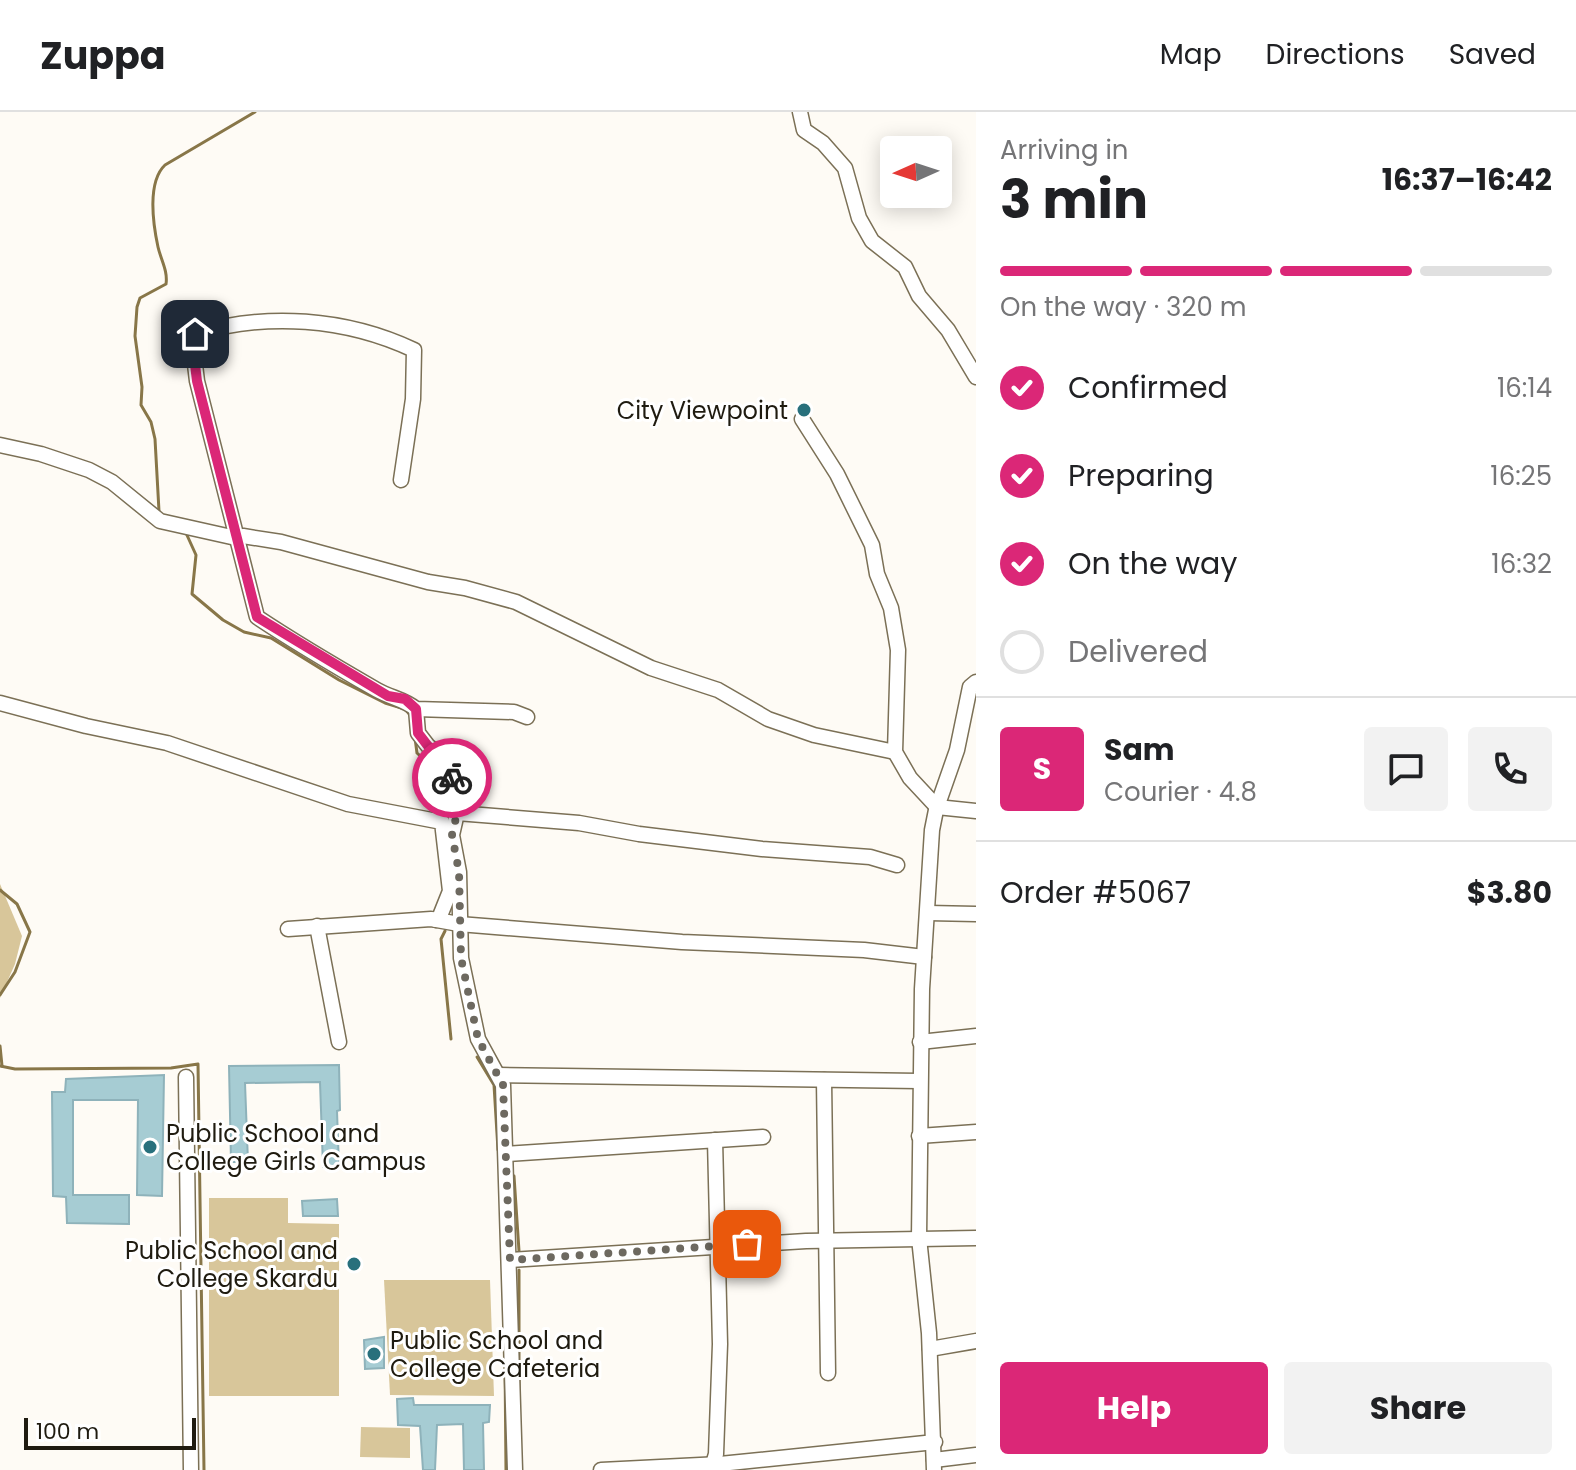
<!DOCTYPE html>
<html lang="en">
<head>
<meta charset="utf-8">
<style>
	body { margin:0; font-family:Poppins,sans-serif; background:#f2f2f2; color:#202124; height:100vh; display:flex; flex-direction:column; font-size:30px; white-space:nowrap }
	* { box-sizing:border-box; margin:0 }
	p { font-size:26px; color:#757577 }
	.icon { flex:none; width:44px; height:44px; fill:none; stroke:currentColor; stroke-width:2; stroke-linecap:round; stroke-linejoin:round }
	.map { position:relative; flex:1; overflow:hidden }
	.drawer { display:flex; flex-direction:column; background:#fff; width:600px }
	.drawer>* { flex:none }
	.needle { width:52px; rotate:267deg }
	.controls { position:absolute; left:880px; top:24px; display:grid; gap:16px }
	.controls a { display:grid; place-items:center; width:72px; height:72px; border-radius:8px; background:#fff; box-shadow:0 4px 20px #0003; font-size:40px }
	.scale { position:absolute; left:24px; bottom:20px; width:172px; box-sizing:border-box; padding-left:8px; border:4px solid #1f1b10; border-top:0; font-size:22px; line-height:28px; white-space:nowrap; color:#1f1b10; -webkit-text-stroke:6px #fff; paint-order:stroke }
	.pin { position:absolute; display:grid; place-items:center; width:68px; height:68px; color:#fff; margin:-34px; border-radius:16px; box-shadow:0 4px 12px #0006 }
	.courier { position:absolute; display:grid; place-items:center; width:80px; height:80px; margin:-40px; border:6px solid #db2777; border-radius:50%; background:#fff; color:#222; box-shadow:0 2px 10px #0007 }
	.overview em { font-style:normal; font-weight:700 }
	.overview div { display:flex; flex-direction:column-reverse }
	.overview { display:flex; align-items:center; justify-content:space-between; height:136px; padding:0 24px }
	h1 { font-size:52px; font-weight:700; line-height:60px }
	.bar { display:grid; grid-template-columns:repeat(4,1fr); gap:12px 8px; align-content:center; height:96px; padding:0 24px }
	.bar i { height:10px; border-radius:6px; background:#e0e0e0 }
	.bar .on { background:#db2777 }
	.bar p { grid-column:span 4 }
	.line { display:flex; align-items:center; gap:20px; padding:0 24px; border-top:2px solid #e0e0e0 }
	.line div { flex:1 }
	.round { display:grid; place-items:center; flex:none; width:84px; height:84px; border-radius:8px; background:#f2f2f2 }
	ol { padding:0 24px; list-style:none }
	li { display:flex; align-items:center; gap:24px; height:88px }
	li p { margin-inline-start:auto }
	li .icon { padding:8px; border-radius:50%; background:#db2777; color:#fff; stroke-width:4 }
	li:last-child { color:#757577 }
	li i { width:44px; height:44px; border:4px solid #e0e0e0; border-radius:50% }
	.button { display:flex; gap:16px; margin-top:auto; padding:16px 24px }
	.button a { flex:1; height:92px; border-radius:8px; background:#db2777; color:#fff; font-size:32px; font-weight:700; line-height:92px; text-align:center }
	.button a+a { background:#f2f2f2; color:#202124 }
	header { display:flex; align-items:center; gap:48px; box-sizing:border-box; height:112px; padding:0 40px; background:#fff; border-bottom:2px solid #e0e0e0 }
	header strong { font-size:38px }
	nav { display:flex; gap:44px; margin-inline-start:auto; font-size:28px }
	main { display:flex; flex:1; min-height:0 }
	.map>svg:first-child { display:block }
</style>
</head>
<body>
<header>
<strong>Zuppa</strong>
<nav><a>Map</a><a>Directions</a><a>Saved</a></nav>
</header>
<main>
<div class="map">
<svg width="976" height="1358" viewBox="0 0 976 1358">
	<rect width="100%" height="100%" fill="#fefbf5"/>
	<g fill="#d8c69a">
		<path d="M 0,772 L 22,824 L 15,852 L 0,886 Z"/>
		<path d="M 209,1086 L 288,1086 L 288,1111 L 339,1112 L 339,1284 L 209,1284 Z"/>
		<path d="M 384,1168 L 490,1168 L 494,1284 L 390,1283 Z"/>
		<path d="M 361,1315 L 410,1316 L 410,1346 L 360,1345 Z"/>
	</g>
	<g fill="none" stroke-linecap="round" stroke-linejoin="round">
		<g stroke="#887648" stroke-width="3">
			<path d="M 159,399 L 155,327 L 151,310 L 141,293 L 142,275 L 135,224 L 137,195 L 140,186 L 166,172 C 168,159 161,148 158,135 C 153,112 147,70 165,53 L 255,0"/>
			<path d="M 186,421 L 196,443 L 192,482 L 223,508 L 244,520 L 271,526 L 339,568 L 385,591 L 405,597 L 410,603"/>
			<path d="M 415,626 L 417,641 C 426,650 436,653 445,663"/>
			<path d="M 0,778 L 17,792 L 30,820 L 15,860 L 0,883"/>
			<path d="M 445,819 L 441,827 L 451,927"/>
			<path d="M 0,934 L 2,954"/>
			<path d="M 477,945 L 494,973 L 498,1038"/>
			<path d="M 0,954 L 15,957 L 171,956 L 198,952 L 204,1358"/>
			<path d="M 514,1064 L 519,1139"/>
			<path d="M 519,1158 L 519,1276"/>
			<path d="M 505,1250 L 506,1358"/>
		</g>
	</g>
	<g fill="#a6ccd3" stroke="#8eb2ba" stroke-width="2">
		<path d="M 339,953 L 340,998 L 337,999 L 339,1055 L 323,1055 L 320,970 L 245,971 L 248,1050 L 231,1050 L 229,954 Z"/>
		<path d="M 164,963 L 162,1084 L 137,1083 L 138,988 L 73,988 L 73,1083 L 129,1083 L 129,1112 L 67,1111 L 66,1085 L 53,1084 L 52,980 L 65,980 L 66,967 Z"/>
		<path d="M 337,1087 L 338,1104 L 303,1104 L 302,1089 Z"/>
		<path d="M 384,1225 L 384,1256 L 365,1257 L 364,1228 Z"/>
		<path d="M 413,1286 L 414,1293 L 490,1293 L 489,1310 L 483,1311 L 484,1358 L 464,1358 L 463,1312 L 437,1313 L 435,1358 L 423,1358 L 420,1314 L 398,1313 L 397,1287 Z"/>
	</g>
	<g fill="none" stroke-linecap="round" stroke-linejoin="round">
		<g stroke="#7b7056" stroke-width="17">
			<g id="minor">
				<path d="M 800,0 L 804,18 L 823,31 L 845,56 L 859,106 L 872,129 L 905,155 L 919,184 L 948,218 L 976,265"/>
				<path d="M 802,307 L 837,362 L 872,433 L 877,462 L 891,496 L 898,538 L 895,640 L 910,666 L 937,695 L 976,699"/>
				<path d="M 0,333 L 41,342 L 89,358 L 112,370 L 160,409 L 236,426 L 243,424 L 281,430 L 428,470 L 465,476 L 516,490 L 651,556 L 718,578 L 768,607 L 814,623 L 895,640"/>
				<path d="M 401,368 L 413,287 L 414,238 C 346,206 266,200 195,222 L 192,228 L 197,269 L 257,505 C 296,531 337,555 377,578 C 391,586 404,587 416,597 L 514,600 L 527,605"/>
				<path d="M 0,591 L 86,614 L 167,631 L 348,692 L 442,710 L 450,779 L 440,804 L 436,808"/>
				<path d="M 416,597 L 418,621 L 428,634 L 446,648 L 455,674 L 457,701 L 452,723 L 459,760 L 461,846 L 478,927 L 503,973 L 515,1358"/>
				<path d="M 457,701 L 579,711 L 639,722 L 762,737 L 870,745 L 897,753"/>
				<path d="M 928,801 L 976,802"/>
				<path d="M 317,814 L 339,930"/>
				<path d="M 288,817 L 431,807 L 459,812 L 682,830 L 864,838 L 924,845"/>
				<path d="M 920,930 L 976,924"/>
				<path d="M 499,963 L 919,969"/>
				<path d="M 186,965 L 191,1358"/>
				<path d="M 824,968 L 828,1261"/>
				<path d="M 919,1024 L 976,1020"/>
				<path d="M 506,1042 L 763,1025"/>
				<path d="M 510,1148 L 806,1129 L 976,1126"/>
				<path d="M 930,1237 L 976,1229"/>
				<path d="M 934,1348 L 976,1343"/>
				<path d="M 713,1352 L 716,1342 L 720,1232 L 715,1028"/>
				<path d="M 601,1358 L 720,1352 L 935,1330"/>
				<path d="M 934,1358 L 929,1221 L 919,1126 L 922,877 L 932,718 L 936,698 L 957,638 L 970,575 L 976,570"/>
			</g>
		</g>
		<use href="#minor" stroke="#fff" stroke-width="14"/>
	</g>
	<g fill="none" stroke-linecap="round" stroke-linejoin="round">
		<path stroke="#6d6960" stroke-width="8" stroke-dasharray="0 14.4" d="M 452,666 L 457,701 L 452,723 L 459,760 L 461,846 L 478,927 L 503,973 L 510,1148 L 747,1132"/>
		<path stroke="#db2777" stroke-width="10" d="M 195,222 L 192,228 L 197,269 L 257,505 L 388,584 L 405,587 L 416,597 L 418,621 L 428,634 L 446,648 L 452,666"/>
	</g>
	<g fill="#28707c" stroke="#fff" stroke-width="3">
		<circle cx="804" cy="298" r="8"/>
		<circle cx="150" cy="1035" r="8"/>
		<circle cx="354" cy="1152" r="8"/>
		<circle cx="374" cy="1242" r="8"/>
	</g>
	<g text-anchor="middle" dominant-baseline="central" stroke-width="6" stroke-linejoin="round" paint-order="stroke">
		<g font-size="24" fill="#1f1b10" stroke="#fff" text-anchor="end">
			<text x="788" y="298">City Viewpoint</text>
			<text x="166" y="1021" text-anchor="start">Public School and<tspan x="166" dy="28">College Girls Campus</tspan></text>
			<text x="338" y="1138">Public School and<tspan x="338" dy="28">College Skardu</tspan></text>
			<text x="390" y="1228" text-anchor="start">Public School and<tspan x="390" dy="28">College Cafeteria</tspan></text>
		</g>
	</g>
</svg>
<div class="controls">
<a><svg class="needle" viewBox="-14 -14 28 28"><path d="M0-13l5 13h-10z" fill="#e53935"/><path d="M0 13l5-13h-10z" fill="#757577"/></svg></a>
</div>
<div class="scale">100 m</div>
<div class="pin" style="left:747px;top:1132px;background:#ea580c"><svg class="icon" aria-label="bag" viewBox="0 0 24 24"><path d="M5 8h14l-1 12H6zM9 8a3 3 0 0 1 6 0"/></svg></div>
<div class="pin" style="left:195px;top:222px;background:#1f2937"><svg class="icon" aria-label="home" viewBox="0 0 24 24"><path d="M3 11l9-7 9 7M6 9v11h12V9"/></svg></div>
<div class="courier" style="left:452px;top:666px"><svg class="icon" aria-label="bike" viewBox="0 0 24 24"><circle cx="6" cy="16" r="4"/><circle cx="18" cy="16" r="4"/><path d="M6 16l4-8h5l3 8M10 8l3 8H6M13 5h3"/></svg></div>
</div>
<section class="drawer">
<div class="overview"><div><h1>3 min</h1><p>Arriving in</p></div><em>16:37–16:42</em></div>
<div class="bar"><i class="on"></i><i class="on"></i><i class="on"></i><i></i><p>On the way · 320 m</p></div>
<ol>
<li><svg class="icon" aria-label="check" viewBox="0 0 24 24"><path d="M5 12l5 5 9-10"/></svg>Confirmed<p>16:14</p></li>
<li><svg class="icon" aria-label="check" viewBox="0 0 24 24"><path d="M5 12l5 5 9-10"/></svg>Preparing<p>16:25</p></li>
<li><svg class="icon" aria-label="check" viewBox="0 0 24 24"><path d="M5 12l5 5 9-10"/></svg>On the way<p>16:32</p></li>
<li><i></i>Delivered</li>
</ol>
<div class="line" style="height:144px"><b class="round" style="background:#db2777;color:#fff">S</b><div><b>Sam</b><p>Courier · 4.8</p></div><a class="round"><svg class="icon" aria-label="chat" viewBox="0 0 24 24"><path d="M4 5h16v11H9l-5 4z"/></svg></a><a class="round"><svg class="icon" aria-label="phone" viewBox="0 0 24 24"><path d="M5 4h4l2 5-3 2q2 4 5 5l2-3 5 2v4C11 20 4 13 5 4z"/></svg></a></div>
<div class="line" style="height:104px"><div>Order #5067</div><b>$3.80</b></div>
<div class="button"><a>Help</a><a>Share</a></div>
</section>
</main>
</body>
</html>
